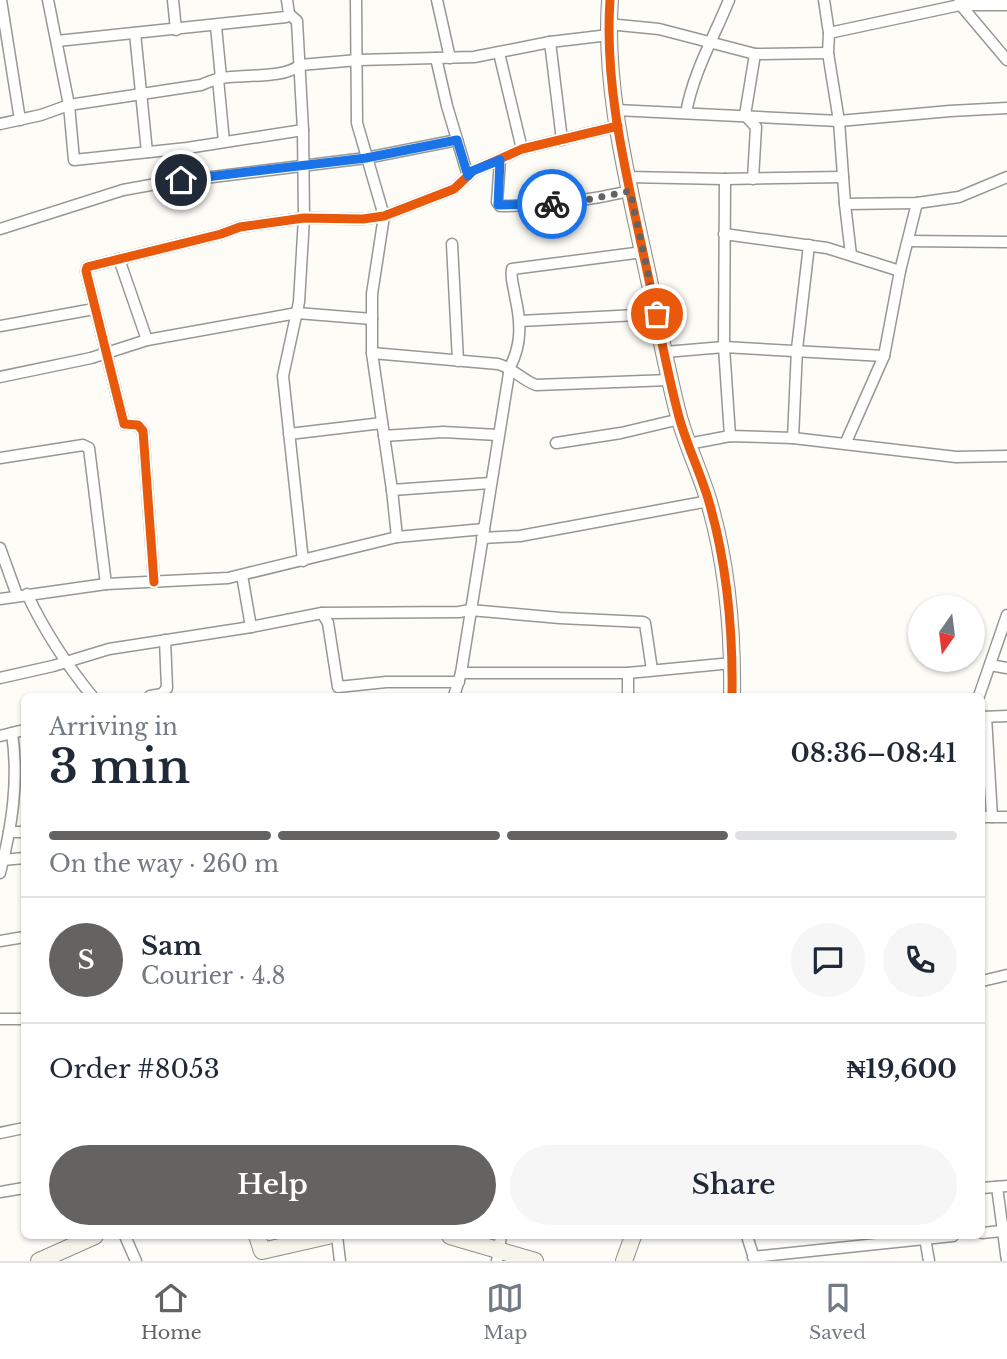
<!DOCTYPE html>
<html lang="en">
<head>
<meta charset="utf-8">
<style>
	body { margin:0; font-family:"Libre Baskerville",serif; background:#f6f6f7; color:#1f2937; height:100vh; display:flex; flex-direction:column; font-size:26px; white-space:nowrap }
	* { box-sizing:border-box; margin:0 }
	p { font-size:23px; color:#747a83 }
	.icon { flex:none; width:38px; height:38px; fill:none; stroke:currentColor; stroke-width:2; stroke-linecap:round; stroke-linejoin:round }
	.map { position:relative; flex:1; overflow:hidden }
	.drawer { position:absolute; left:21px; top:693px; width:964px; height:546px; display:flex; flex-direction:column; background:#fff; border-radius:10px; box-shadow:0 2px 5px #0004 }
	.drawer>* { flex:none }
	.needle { width:46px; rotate:194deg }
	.fabs { position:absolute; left:908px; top:595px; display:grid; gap:14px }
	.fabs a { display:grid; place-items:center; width:77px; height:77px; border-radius:50%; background:#fff; box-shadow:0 2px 5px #0004; font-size:35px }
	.pin { position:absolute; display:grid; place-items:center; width:60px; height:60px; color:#fff; margin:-30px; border:4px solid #fff; border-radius:50%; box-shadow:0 2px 7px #0007 }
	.courier { position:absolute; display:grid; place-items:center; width:70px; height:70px; margin:-35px; border:5px solid #1a73e8; border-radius:50%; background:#fff; color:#222; box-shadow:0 2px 9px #0007 }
	.overview em { font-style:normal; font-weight:600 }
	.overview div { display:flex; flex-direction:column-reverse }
	.overview { display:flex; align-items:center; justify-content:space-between; height:119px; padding:0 28px }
	h1 { font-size:46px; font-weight:600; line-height:52px }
	.bar { display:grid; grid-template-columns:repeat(4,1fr); gap:10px 7px; align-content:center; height:84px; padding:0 28px }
	.bar i { height:9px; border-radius:5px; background:#e0e1e3 }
	.bar .current { background:#646362 }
	.bar p { grid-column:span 4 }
	.line { display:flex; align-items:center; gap:18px; padding:0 28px; border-top:2px solid #e0e1e3 }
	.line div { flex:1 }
	.round { display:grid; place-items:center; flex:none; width:74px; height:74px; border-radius:37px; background:#f6f6f7 }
	.primary-button { display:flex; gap:14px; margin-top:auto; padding:14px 28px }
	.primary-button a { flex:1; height:80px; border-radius:42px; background:#646362; color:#fff; font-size:28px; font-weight:600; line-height:80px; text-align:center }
	.primary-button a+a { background:#f6f6f7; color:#1f2937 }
	.dock { display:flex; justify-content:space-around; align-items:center; height:98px; border-top:2px solid #e0e1e3; background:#fff; font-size:19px; color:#747a83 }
	.dock a { display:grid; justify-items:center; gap:4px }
	.dock .current { color:#646362 }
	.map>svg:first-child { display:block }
</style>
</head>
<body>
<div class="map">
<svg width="1007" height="1261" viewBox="0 0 1007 1261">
	<rect width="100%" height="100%" fill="#fdfcf7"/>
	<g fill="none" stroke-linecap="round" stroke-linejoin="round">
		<g stroke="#979795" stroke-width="13">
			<g id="street">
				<path d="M 1,0 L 20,120"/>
				<path d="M 48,0 L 69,105 L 74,160 L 187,148 L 303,130"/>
				<path d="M 173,0 L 176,30"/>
				<path d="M 356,0 L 357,123 L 384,216 L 372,294 L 372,353 L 392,490 L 397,537"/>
				<path d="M 437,0 L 450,58"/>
				<path d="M 824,0 L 829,33 L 828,53 L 839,121 L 845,204 L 851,255"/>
				<path d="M 959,3 L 1007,60"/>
				<path d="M 289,14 L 297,21 L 303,130 L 304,218 L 299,302 L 283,376 L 303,561"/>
				<path d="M 608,24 L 659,29 L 755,54 L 828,53"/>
				<path d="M 216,26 L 221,78"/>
				<path d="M 135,33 L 147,152"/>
				<path d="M 829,33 L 960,5 L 1007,5"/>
				<path d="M 57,41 L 286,17 L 289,14 L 287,0"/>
				<path d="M 550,42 L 562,140"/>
				<path d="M 499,53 L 522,149"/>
				<path d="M 436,58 L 447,106 L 468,176"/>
				<path d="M 218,79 L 224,142"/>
				<path d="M 616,110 L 839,121 L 950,111 L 1007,108"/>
				<path d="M 686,113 C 693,73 714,37 729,0"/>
				<path d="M 0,124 L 41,115 L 69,105 L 201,85 C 208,82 215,79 222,78 C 243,74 284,79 300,65 L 358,60 L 474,57 L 550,42 L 609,35"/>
				<path d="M 500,160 L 497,202 L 500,206 C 544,206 587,201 630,191"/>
				<path d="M 627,177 L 725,179 L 843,177"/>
				<path d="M 725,179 L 724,347 L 730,436"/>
				<path d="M 753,179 L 756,127 L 745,115 L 755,54"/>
				<path d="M 845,204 L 917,203 L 959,197 L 1007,177"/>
				<path d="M 0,229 L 123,190 L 156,184 L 366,158 L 457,140"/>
				<path d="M 724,234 L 827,248 L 900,271"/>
				<path d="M 908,241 L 1007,242"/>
				<path d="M 452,244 L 458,361"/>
				<path d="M 119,259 L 147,340"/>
				<path d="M 520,321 L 657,314"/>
				<path d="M 0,326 L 94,309"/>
				<path d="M 665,352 L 724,347 L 884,356"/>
				<path d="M 372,353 L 498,364 C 513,368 522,380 536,385 L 670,380"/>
				<path d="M 0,377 L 91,358 L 147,340 L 297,313 L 372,319"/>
				<path d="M 289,434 L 382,423"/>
				<path d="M 384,436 L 443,432 L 498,435"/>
				<path d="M 793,438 L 797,349 L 809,245"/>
				<path d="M 846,442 L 884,356 L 900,271 L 917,203"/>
				<path d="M 556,443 L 621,433 L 680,419"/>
				<path d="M 688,444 L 730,436 L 793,438 L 956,457 L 1007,456"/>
				<path d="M 0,458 L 83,445 L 89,448 L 106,584"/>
				<path d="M 392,490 L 490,483"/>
				<path d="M 482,538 L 520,536 L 709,501"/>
				<path d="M 0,548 L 17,595"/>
				<path d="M 242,575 L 251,627"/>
				<path d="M 154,582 L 143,431 L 138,425 L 124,424 L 86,271 L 87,267 L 221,234 L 240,227 L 304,218 L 363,219 L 384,216 L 454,189 L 473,171 L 522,149 L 618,126"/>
				<path d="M 27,594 C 45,632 66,664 92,696"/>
				<path d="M 0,599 L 106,584 L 228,578 L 397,537 L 484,529"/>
				<path d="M 322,613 L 328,623 L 338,687 L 386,682 L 459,682"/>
				<path d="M 990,665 L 1007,668"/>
				<path d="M 461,673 L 628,673 L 732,663"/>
				<path d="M 628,673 L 628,696"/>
				<path d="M 0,678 L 53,666 L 109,649 L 251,627 L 322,613 L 459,612 L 470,610 L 560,618 L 643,622 L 645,623 L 652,670"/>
				<path d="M 150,696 L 162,694 L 167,688 L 165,640"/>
				<path d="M 454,696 L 461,673 L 510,367 C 522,344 521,322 515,296 C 514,287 510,278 512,269 L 643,252"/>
				<path d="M 979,696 L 1007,615"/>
				<path d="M 982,717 L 1007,716"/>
				<path d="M 986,717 L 992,817"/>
				<path d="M 0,736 L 24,730"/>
				<path d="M 982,817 L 1007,817"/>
				<path d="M 9,832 L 24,832"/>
				<path d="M 3,860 L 24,858"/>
				<path d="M 0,873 C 12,826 19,781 12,733"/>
				<path d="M 0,941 L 24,937"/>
				<path d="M 982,981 L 1007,975"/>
				<path d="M 0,1019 L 24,1019"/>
				<path d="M 0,1133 L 24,1128"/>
				<path d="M 997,1187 L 1007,1261"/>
				<path d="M 982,1188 L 1007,1186"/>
				<path d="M 0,1192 L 24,1188"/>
				<path d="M 982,1233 L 1002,1231"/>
				<path d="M 125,1236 L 136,1261"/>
				<path d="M 337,1236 L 340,1261"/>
				<path d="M 747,1236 L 755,1261"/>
				<path d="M 925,1238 L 929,1261"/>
				<path d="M 753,1257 L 953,1236"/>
				<path d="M 497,1261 L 501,1236"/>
			</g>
		</g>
		<g stroke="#8e8d8b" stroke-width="18">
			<g id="secondary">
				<path d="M 610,0 C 604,86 626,173 644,257 C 656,310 665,365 679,417 C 687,446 701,474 709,502 C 727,564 733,633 732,696"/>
				<path d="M 257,1236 L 262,1251 L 328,1236"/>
				<path d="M 450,1236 L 535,1261"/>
				<path d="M 39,1261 L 95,1236"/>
				<path d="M 624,1261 L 633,1236"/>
			</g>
		</g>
		<use href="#street" stroke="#fffffe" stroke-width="10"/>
		<use href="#secondary" stroke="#f6f4eb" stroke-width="16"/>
		<g stroke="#fff" stroke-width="13">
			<g id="cycleway">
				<path d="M 610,0 C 604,86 626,173 644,257 C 656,310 665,365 679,417 C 687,446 701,474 709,502 C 727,564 733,633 732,696"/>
				<path d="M 154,582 L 143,431 L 138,425 L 124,424 L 86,271 L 87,267 L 221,234 L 240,227 L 304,218 L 363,219 L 384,216 L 454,189 L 473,171 L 522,149 L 618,126"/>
			</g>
		</g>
		<use href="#cycleway" stroke="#e8590c" stroke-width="9"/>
	</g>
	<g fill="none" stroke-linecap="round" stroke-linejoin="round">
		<path stroke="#646362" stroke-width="7" stroke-dasharray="0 12.6" d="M 552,204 L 591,199 L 630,191 L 657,314"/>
		<path stroke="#1a73e8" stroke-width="9" d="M 181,180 L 366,158 L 457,140 L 468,176 L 472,171 L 500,160 L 498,205 L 552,204"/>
	</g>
</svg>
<div class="fabs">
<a><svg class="needle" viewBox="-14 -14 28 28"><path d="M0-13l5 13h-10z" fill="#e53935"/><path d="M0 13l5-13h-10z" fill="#747a83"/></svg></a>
</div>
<div class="pin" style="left:657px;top:314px;background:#ea580c"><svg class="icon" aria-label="bag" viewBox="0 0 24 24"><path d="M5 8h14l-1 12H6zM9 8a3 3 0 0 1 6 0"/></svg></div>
<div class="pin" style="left:181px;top:180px;background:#1f2937"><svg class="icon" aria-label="home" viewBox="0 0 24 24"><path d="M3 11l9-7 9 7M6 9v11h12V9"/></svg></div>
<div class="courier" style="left:552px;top:204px"><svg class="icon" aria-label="bike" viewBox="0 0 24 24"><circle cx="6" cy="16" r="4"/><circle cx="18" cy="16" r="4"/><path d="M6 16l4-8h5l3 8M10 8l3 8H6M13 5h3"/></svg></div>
<section class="drawer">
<div class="overview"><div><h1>3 min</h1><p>Arriving in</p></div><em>08:36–08:41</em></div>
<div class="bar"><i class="current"></i><i class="current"></i><i class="current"></i><i></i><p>On the way · 260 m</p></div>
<div class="line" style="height:126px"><b class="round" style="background:#646362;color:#fff">S</b><div><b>Sam</b><p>Courier · 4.8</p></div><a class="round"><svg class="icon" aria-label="chat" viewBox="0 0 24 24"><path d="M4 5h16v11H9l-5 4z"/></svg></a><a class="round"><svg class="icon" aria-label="phone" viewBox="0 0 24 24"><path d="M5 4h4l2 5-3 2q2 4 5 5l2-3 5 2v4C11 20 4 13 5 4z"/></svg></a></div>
<div class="line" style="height:91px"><div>Order #8053</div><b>₦19,600</b></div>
<div class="primary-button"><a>Help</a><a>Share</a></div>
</section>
</div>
<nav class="dock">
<a class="current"><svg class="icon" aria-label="home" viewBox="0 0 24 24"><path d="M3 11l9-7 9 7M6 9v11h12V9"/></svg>Home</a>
<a><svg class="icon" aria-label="map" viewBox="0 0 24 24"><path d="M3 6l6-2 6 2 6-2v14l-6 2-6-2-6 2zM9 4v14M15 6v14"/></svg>Map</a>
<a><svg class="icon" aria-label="saved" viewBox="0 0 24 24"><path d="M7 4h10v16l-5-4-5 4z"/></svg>Saved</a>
</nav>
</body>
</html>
